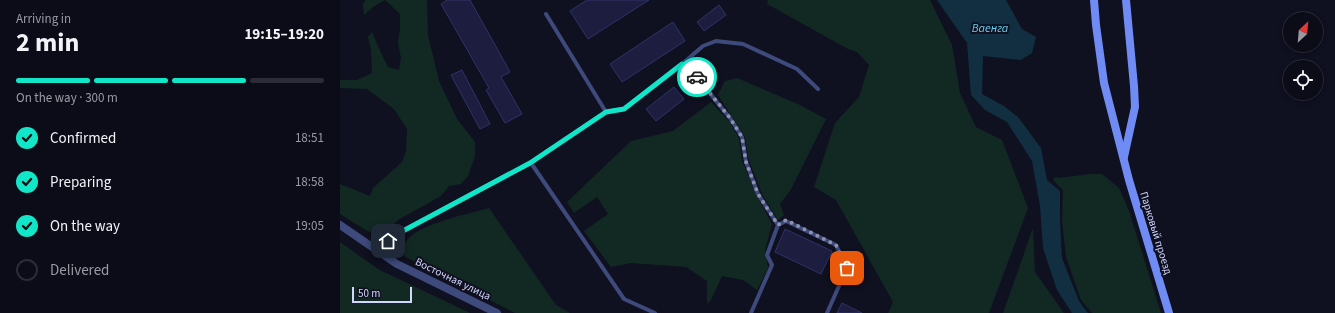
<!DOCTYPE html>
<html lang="en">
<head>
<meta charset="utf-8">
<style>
	body { margin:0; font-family:"Source Sans 3",sans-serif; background:#191a25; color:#f1f3f6; height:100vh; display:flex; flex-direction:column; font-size:15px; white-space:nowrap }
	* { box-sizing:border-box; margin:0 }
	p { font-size:13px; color:#9a9ba2 }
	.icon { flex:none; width:22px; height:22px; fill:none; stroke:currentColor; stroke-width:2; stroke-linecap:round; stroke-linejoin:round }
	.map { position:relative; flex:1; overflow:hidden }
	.side { display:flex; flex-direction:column; background:#0b0c18; width:340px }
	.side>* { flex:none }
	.needle { width:26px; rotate:26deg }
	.controls { position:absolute; left:943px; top:12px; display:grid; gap:8px }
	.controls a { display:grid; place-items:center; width:40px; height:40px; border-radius:50%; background:#0b0c18; box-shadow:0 2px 6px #0003,0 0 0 1px #2b2c37; font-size:20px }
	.scale { position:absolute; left:12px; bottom:10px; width:60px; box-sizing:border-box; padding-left:4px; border:2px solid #d1d6fb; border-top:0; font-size:11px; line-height:14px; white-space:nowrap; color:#d1d6fb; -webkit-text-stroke:3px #0f1020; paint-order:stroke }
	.pin { position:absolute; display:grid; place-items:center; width:34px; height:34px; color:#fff; margin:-17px; border-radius:8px; box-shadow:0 2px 6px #0006 }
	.courier { position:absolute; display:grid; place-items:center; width:40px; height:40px; margin:-20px; border:3px solid #12e6c9; border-radius:50%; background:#fff; color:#222; box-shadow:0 1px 5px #0007 }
	.summary em { font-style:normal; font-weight:700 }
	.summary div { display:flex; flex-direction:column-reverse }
	.summary { display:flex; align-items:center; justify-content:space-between; height:68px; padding:0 16px }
	h1 { font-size:26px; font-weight:700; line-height:30px }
	.bar { display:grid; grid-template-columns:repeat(4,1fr); gap:6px 4px; align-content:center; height:48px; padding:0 16px }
	.bar i { height:5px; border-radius:3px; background:#2b2c37 }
	.bar .active { background:#12e6c9 }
	.bar p { grid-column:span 4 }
	ol { padding:0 16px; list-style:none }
	li { display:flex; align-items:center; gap:12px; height:44px }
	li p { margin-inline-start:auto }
	li .icon { padding:4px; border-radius:50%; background:#12e6c9; color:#111; stroke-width:4 }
	li:last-child { color:#9a9ba2 }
	li i { width:22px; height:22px; border:2px solid #2b2c37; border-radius:50% }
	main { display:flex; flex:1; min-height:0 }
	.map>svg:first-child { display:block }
</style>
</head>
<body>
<main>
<section class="side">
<div class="summary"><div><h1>2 min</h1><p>Arriving in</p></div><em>19:15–19:20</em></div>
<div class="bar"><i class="active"></i><i class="active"></i><i class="active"></i><i></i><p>On the way · 300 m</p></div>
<ol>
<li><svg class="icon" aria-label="check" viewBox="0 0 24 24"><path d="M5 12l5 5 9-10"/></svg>Confirmed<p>18:51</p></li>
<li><svg class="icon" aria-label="check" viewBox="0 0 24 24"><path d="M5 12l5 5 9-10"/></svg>Preparing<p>18:58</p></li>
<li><svg class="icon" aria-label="check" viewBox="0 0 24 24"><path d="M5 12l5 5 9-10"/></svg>On the way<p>19:05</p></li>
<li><i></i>Delivered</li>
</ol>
</section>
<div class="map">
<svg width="995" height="313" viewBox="0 0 995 313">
	<rect width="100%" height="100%" fill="#0f1020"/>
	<g fill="#122923">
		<path d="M 25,0 L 87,0 L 88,35 L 99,81 L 117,119 L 135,142 L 135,156 L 128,176 L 121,184 L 109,186 L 101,196 L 58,220 L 48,230 L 29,232 L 0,214 L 0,184 L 30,196 L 33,188 L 62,162 L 66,152 L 67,129 L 54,109 L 27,89 L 0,88 L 0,80 L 17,80 L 32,73 L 31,50 L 28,37 L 32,32 L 41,53 L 48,67 L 59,70 L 61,58 L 58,43 L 60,28 L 60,14 L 45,0 L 33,7 L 24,15 L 23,5 Z"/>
		<path d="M 428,0 L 590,0 L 612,45 L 620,93 L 636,127 L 662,140 L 688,208 L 649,313 L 548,313 L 553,302 L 496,200 L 474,187 L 495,123 L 519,97 L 529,65 L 517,52 L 508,49 L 427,4 Z"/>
		<path d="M 397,78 L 460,105 L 486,119 L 450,191 L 440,204 L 444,215 L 438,220 L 422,194 L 409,161 L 405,137 L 378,95 L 385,81 Z"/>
		<path d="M 371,102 L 389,121 L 399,138 L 402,161 L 417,196 L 432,224 L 425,250 L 428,268 L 417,290 L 403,280 L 382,276 L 371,300 L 367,304 L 367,281 L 346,267 L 291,263 L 271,267 L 244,231 L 268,214 L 257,197 L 234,213 L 227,202 L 291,141 L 333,131 Z"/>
		<path d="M 749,174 L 762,174 L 779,188 L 789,211 L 821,313 L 752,313 L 741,300 L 726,257 L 722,221 L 723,190 L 713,180 L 715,177 L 719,178 Z"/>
		<path d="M 149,208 L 216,305 L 230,313 L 175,313 L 64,256 C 63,250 63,244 68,239 C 83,223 127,214 149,208 Z"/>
		<path d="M 693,228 L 695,272 L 724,313 L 663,313 Z"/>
		<path d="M 0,242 L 38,269 L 130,313 L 0,313 Z"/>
	</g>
	<path fill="#112f41" d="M 597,0 L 666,0 L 682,29 L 696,37 L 692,53 L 681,60 L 643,56 L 642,94 L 664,106 L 678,117 L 701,148 L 707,180 L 720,191 L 720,221 L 722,258 L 739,301 L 748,313 L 732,313 L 717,290 L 703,248 L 700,206 L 692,161 L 667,122 L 645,110 L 631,95 L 627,43 Z"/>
	<g fill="#1c1d3f" stroke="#303269">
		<path d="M 107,0 L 130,0 L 170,72 L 161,77 L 182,114 L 165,123 L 146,90 L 149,88 L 101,4 Z"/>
		<path d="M 247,0 L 309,0 L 248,39 L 230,11 Z"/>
		<path d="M 379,5 L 386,15 L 364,31 L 357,22 Z"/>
		<path d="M 333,22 L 345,41 L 282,82 L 270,64 Z"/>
		<path d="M 122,70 L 150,124 L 140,129 L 111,75 Z"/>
		<path d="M 334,87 L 344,99 L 316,121 L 306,109 Z"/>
		<path d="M 445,229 L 492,251 L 481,274 L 435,252 Z"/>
		<path d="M 502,303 L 522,313 L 497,313 Z"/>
	</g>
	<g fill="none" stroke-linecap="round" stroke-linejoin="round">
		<g stroke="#3d4a7b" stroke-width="4">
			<path d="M 342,64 L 354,74 L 390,118 L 402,137 L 406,162 L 418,194 L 438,225"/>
			<path d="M 266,112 L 284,109 L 342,64 L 363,46 L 376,41 L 403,44 L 457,69 L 478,89"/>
			<path d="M 191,163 L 284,299 L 315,313"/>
			<path d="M 35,249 L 61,232 L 191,163 L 266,112 L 206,14"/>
			<path d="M 411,313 L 432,265 L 427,255 L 438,225 L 446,221 L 496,245 L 507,268 L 487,313"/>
		</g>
		<path stroke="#3d4a7b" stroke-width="8" d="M 0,225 L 57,264 L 157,313"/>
		<g stroke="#708cf4" stroke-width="8">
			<path d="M 754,0 L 756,25 L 764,83 L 789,180 L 829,313"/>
			<path d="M 784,157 L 795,107 L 794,86 L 786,0"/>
		</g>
	</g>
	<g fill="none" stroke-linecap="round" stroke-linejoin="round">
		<path stroke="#8d91ae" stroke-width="4" stroke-dasharray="0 7.2" d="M 357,77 L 390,118 L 402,137 L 406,162 L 418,194 L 438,225 L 446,220 L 496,245 L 507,268"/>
		<path stroke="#12e6c9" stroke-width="5" d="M 48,241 L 61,232 L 190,163 L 266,112 L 284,109 L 342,64 L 357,77"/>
	</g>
	<g text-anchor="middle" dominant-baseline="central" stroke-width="4" stroke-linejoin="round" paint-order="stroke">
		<g font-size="11" fill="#d1d6fb" stroke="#0f1020">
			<text transform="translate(816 233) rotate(73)">Парковый проезд</text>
			<text transform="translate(113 279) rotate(26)">Восточная улица</text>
		</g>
		<g font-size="12" font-style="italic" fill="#67d4f3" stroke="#0f1020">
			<text x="650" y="28">Ваенга</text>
		</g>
	</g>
</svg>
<div class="controls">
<a><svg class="needle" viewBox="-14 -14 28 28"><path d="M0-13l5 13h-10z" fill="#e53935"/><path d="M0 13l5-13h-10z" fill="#9a9ba2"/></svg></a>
<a><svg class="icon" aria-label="locate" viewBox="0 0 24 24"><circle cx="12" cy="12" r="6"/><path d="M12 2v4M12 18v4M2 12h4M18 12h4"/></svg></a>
</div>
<div class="scale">50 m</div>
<div class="pin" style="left:507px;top:268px;background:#ea580c"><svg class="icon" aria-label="bag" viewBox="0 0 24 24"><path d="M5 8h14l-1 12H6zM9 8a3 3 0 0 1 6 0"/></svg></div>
<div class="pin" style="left:48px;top:241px;background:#1f2937"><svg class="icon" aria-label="home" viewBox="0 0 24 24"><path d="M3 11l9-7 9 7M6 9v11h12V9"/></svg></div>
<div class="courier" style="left:357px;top:77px"><svg class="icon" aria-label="car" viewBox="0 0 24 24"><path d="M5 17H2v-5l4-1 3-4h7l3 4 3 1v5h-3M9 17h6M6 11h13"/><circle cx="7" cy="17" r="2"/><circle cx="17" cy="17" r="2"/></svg></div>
</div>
</main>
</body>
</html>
